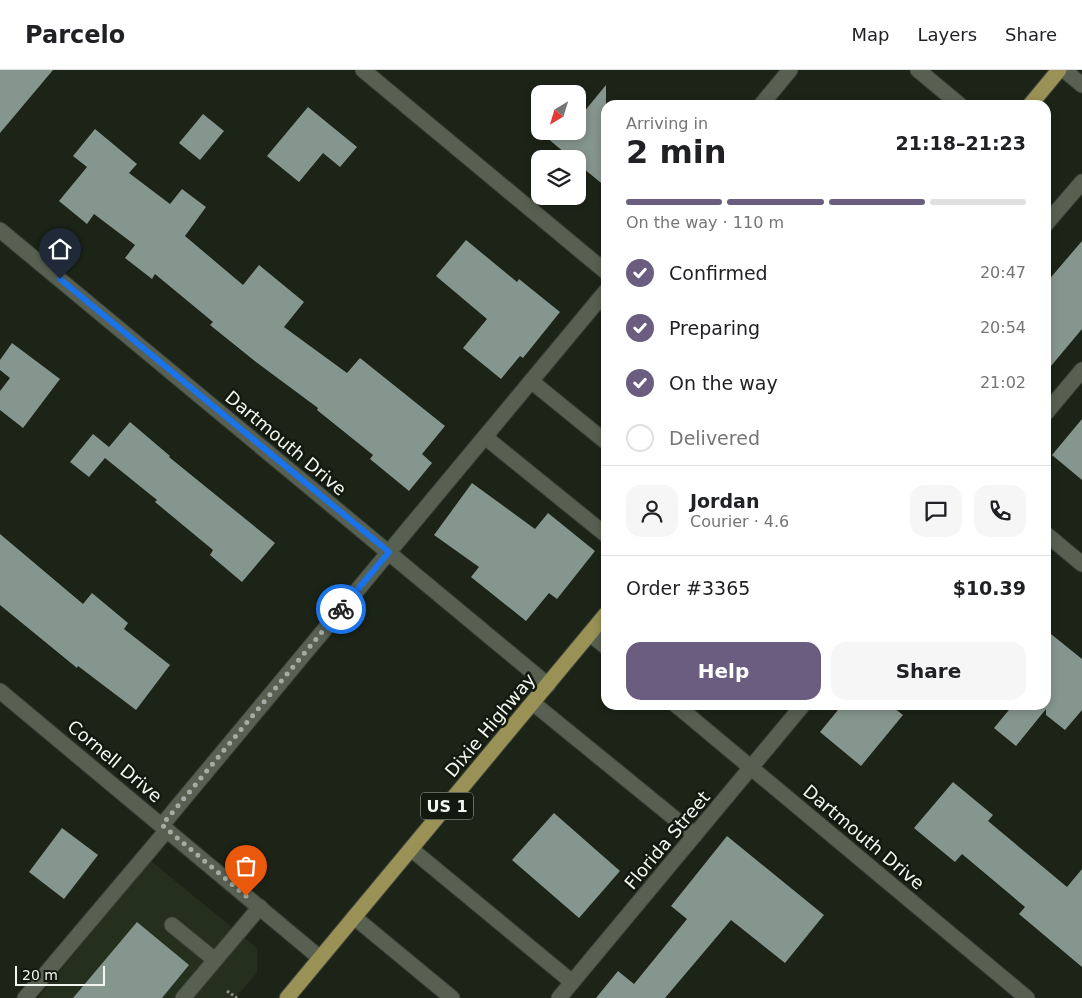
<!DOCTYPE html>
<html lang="en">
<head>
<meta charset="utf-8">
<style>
	body { margin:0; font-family:"DejaVu Sans",sans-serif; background:#f6f6f6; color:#202124; height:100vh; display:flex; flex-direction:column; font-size:19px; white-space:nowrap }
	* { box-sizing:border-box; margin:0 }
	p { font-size:16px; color:#757577 }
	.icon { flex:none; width:28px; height:28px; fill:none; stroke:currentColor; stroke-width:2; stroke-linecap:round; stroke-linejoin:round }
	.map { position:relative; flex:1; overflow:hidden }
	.panel { position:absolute; left:601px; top:30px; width:450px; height:610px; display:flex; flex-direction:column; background:#fff; border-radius:15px; box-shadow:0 2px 8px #0003 }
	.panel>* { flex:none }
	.needle { width:32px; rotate:218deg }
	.controls { position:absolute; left:531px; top:15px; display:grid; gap:10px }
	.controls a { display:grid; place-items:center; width:55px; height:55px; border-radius:10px; background:#fff; box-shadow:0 2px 8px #0003; font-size:25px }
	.scale { position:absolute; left:15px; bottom:12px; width:90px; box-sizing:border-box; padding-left:5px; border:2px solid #f1f6ee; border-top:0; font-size:14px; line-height:18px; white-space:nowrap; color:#f1f6ee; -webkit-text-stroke:4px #13190e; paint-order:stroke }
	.pin { position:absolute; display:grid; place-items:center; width:42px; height:42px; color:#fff; margin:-51px -21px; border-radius:50% 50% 50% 0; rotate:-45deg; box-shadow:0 0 5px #0007 }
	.pin .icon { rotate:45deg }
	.courier { position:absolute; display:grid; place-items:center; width:50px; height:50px; margin:-25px; border:4px solid #1a73e8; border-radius:50%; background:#fff; color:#222; box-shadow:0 1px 6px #0007 }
	.head em { font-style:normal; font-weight:700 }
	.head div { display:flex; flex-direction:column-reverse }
	.head { display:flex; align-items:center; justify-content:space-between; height:85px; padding:0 25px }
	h1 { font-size:32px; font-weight:700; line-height:38px }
	.bar { display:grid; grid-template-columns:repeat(4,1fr); gap:8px 5px; align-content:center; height:60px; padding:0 25px }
	.bar i { height:6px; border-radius:4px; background:#e0e0e0 }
	.bar .selected { background:#6b5d80 }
	.bar p { grid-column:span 4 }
	.line { display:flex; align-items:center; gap:12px; padding:0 25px; border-top:1px solid #e0e0e0 }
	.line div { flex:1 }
	.round { display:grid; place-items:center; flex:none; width:52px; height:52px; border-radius:15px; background:#f6f6f6 }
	ol { padding:0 25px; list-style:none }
	li { display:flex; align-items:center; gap:15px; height:55px }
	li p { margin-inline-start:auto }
	li .icon { padding:5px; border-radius:50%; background:#6b5d80; color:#fff; stroke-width:4 }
	li:last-child { color:#757577 }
	li i { width:28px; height:28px; border:2px solid #e0e0e0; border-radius:50% }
	.action { display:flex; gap:10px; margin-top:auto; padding:10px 25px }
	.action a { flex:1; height:58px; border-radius:15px; background:#6b5d80; color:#fff; font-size:20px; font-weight:700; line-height:58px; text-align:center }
	.action a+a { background:#f6f6f6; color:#202124 }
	header { display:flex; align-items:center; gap:30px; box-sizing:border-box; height:70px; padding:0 25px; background:#fff; border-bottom:1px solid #e0e0e0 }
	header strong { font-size:24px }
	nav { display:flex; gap:28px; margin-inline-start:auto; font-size:18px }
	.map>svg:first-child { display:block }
</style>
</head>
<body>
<header>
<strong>Parcelo</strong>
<nav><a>Map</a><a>Layers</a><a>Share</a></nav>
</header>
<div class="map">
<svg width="1082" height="928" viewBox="0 0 1082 928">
	<rect width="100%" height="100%" fill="#1c2317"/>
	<path fill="#252f1e" d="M 150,790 L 257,878 L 257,903 L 235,928 L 38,928 Z"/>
	<g fill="#85968e">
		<path d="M 0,0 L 53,0 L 0,63 Z"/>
		<path d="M 606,15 L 606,117 L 578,94 L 578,89 L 572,89 L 539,61 L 578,61 L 578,49 Z"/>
		<path d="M 308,37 L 357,77 L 340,97 L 323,83 L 299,112 L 267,86 Z"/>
		<path d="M 203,44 L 224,61 L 200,90 L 179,73 Z"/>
		<path d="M 95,59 L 137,94 L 129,103 L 170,134 L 182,119 L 206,137 L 185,166 L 243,215 L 259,195 L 304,232 L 284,257 L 347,303 L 360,288 L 445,356 L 422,384 L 432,393 L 409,421 L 370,389 L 373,385 L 317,340 L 318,338 L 256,292 L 210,255 L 213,252 L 155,204 L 152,209 L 125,188 L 135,175 L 94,144 L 87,154 L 59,131 L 87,97 L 73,86 Z"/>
		<path d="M 466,170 L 517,212 L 519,209 L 560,242 L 523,288 L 520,286 L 501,309 L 463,278 L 487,249 L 436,206 Z"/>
		<path d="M 1082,171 L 1082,259 L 1046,302 L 1046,213 Z"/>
		<path d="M 12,273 L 60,309 L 23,358 L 0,340 L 0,321 L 10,308 L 0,300 L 0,290 Z"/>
		<path d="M 1082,349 L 1082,410 L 1052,385 Z"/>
		<path d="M 130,352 L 170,386 L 169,387 L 275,473 L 242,512 L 210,485 L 213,480 L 155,432 L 157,430 L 105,388 L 89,407 L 70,392 L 93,364 L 109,377 Z"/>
		<path d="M 472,413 L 535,459 L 548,443 L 595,481 L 557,529 L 549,523 L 526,551 L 471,507 L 479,497 L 434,465 Z"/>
		<path d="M 0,464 L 83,534 L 92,523 L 128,553 L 124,559 L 170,595 L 136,640 L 78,596 L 77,598 L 0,535 Z"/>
		<path d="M 1046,560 L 1082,589 L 1082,640 L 1065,660 L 1046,645 L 1046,639 L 1016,676 L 994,658 L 1013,635 L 1046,635 Z"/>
		<path d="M 842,635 L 890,635 L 903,645 L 861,696 L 820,662 Z"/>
		<path d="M 953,712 L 993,745 L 988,751 L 1067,817 L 1082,799 L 1082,897 L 1019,844 L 1025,837 L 962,784 L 955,792 L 914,758 Z"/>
		<path d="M 554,743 L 620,801 L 579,848 L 512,790 Z"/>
		<path d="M 62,758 L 98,785 L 64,829 L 29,802 Z"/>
		<path d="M 727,766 L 824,845 L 785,893 L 731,850 L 665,928 L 596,928 L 618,901 L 634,914 L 687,849 L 671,836 Z"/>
		<path d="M 137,852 L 189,895 L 162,928 L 73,928 Z"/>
	</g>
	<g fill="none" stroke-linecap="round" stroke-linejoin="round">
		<g stroke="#3a3f37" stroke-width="17">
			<g id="lane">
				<path d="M 1046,154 L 1082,112"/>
				<path d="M 531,311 L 606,372"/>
				<path d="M 485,367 L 606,465"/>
				<path d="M 533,633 L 695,765"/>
				<path d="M 411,779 L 572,912"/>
				<path d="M 172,855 L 215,890"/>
				<path d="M 25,928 L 167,760"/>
				<path d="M 183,928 L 260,837"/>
			</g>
		</g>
		<g stroke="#3a3f37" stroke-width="17">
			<g id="street">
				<path d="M 363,0 L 606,202"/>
				<path d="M 918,0 L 960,35"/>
				<path d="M 1064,0 L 1082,15"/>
				<path d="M 761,35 L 790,0"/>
				<path d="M 0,160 L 548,615"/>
				<path d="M 1046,343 L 1082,300"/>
				<path d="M 590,564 L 606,577"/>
				<path d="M 0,621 L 320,888"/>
				<path d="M 676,635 L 1027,928"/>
				<path d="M 162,755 L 606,221"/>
				<path d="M 354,847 L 452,928"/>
				<path d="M 559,928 L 803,635"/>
			</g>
		</g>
		<g stroke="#3a3f37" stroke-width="17">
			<path id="secondary" d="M 1046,464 L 1082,494"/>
		</g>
		<g stroke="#3a3f37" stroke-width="17">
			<g id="primary">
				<path d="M 1030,35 L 1059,0"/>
				<path d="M 287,928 L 606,544"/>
			</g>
		</g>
		<path stroke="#8a9086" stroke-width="3" stroke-dasharray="2.5 2.5" stroke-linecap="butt" d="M 227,921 L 237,928"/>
		<use href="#lane" stroke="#586052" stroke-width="15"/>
		<use href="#street" stroke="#586052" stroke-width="15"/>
		<use href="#secondary" stroke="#586052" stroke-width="15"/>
		<use href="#primary" stroke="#999155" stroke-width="15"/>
	</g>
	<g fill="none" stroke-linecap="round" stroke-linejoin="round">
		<path stroke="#a6aca3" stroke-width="5" stroke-dasharray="0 9" d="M 246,826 L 162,755 L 341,539"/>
		<path stroke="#1a73e8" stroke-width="6" d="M 60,209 L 389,482 L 341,539"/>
	</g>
	<g text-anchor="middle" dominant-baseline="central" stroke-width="5" stroke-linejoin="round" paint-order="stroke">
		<rect fill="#13190e" stroke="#aeb4ab" stroke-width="1" x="421" y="722.5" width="52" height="27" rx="4"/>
		<g font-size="16" font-weight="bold" fill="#f1f6ee">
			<text x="447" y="736">US 1</text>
		</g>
		<g font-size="18" fill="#f1f6ee" stroke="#13190e">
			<text transform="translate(286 373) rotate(40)">Dartmouth Drive</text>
			<text transform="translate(490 655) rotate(-50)">Dixie Highway</text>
			<text transform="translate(115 691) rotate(40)">Cornell Drive</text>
			<text transform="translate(864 767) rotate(40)">Dartmouth Drive</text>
			<text transform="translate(667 770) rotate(-50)">Florida Street</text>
		</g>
	</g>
</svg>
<div class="controls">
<a><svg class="needle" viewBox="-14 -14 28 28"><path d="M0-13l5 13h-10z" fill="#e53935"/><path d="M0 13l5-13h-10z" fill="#757577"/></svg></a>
<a><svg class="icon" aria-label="layers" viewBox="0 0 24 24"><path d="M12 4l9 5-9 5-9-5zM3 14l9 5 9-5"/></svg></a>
</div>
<div class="scale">20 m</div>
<div class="pin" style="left:246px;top:826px;background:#ea580c"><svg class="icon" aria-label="bag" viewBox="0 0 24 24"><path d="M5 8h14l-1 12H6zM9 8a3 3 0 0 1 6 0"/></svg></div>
<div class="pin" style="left:60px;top:209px;background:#1f2937"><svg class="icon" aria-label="home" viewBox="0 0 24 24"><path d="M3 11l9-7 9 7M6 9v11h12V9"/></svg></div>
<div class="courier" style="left:341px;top:539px"><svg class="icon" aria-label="bike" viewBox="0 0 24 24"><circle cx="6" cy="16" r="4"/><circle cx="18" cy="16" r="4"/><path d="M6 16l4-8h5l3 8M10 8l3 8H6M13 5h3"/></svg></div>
<section class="panel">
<div class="head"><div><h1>2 min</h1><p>Arriving in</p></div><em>21:18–21:23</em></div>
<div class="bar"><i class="selected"></i><i class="selected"></i><i class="selected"></i><i></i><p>On the way · 110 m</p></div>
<ol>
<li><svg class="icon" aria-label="check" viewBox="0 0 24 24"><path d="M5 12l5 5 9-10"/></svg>Confirmed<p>20:47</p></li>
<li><svg class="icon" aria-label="check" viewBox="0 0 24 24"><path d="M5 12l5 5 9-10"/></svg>Preparing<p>20:54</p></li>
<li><svg class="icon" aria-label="check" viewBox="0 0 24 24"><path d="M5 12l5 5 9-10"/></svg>On the way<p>21:02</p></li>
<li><i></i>Delivered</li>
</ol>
<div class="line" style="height:90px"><a class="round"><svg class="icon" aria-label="person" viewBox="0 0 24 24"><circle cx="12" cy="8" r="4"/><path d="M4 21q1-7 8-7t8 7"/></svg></a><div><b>Jordan</b><p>Courier · 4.6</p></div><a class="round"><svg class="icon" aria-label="chat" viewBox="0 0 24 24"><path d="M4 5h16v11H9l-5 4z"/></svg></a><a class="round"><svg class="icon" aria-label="phone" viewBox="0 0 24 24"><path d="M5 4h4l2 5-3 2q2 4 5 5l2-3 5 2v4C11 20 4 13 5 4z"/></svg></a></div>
<div class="line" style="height:65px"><div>Order #3365</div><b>$10.39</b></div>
<div class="action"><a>Help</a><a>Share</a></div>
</section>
</div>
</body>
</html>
